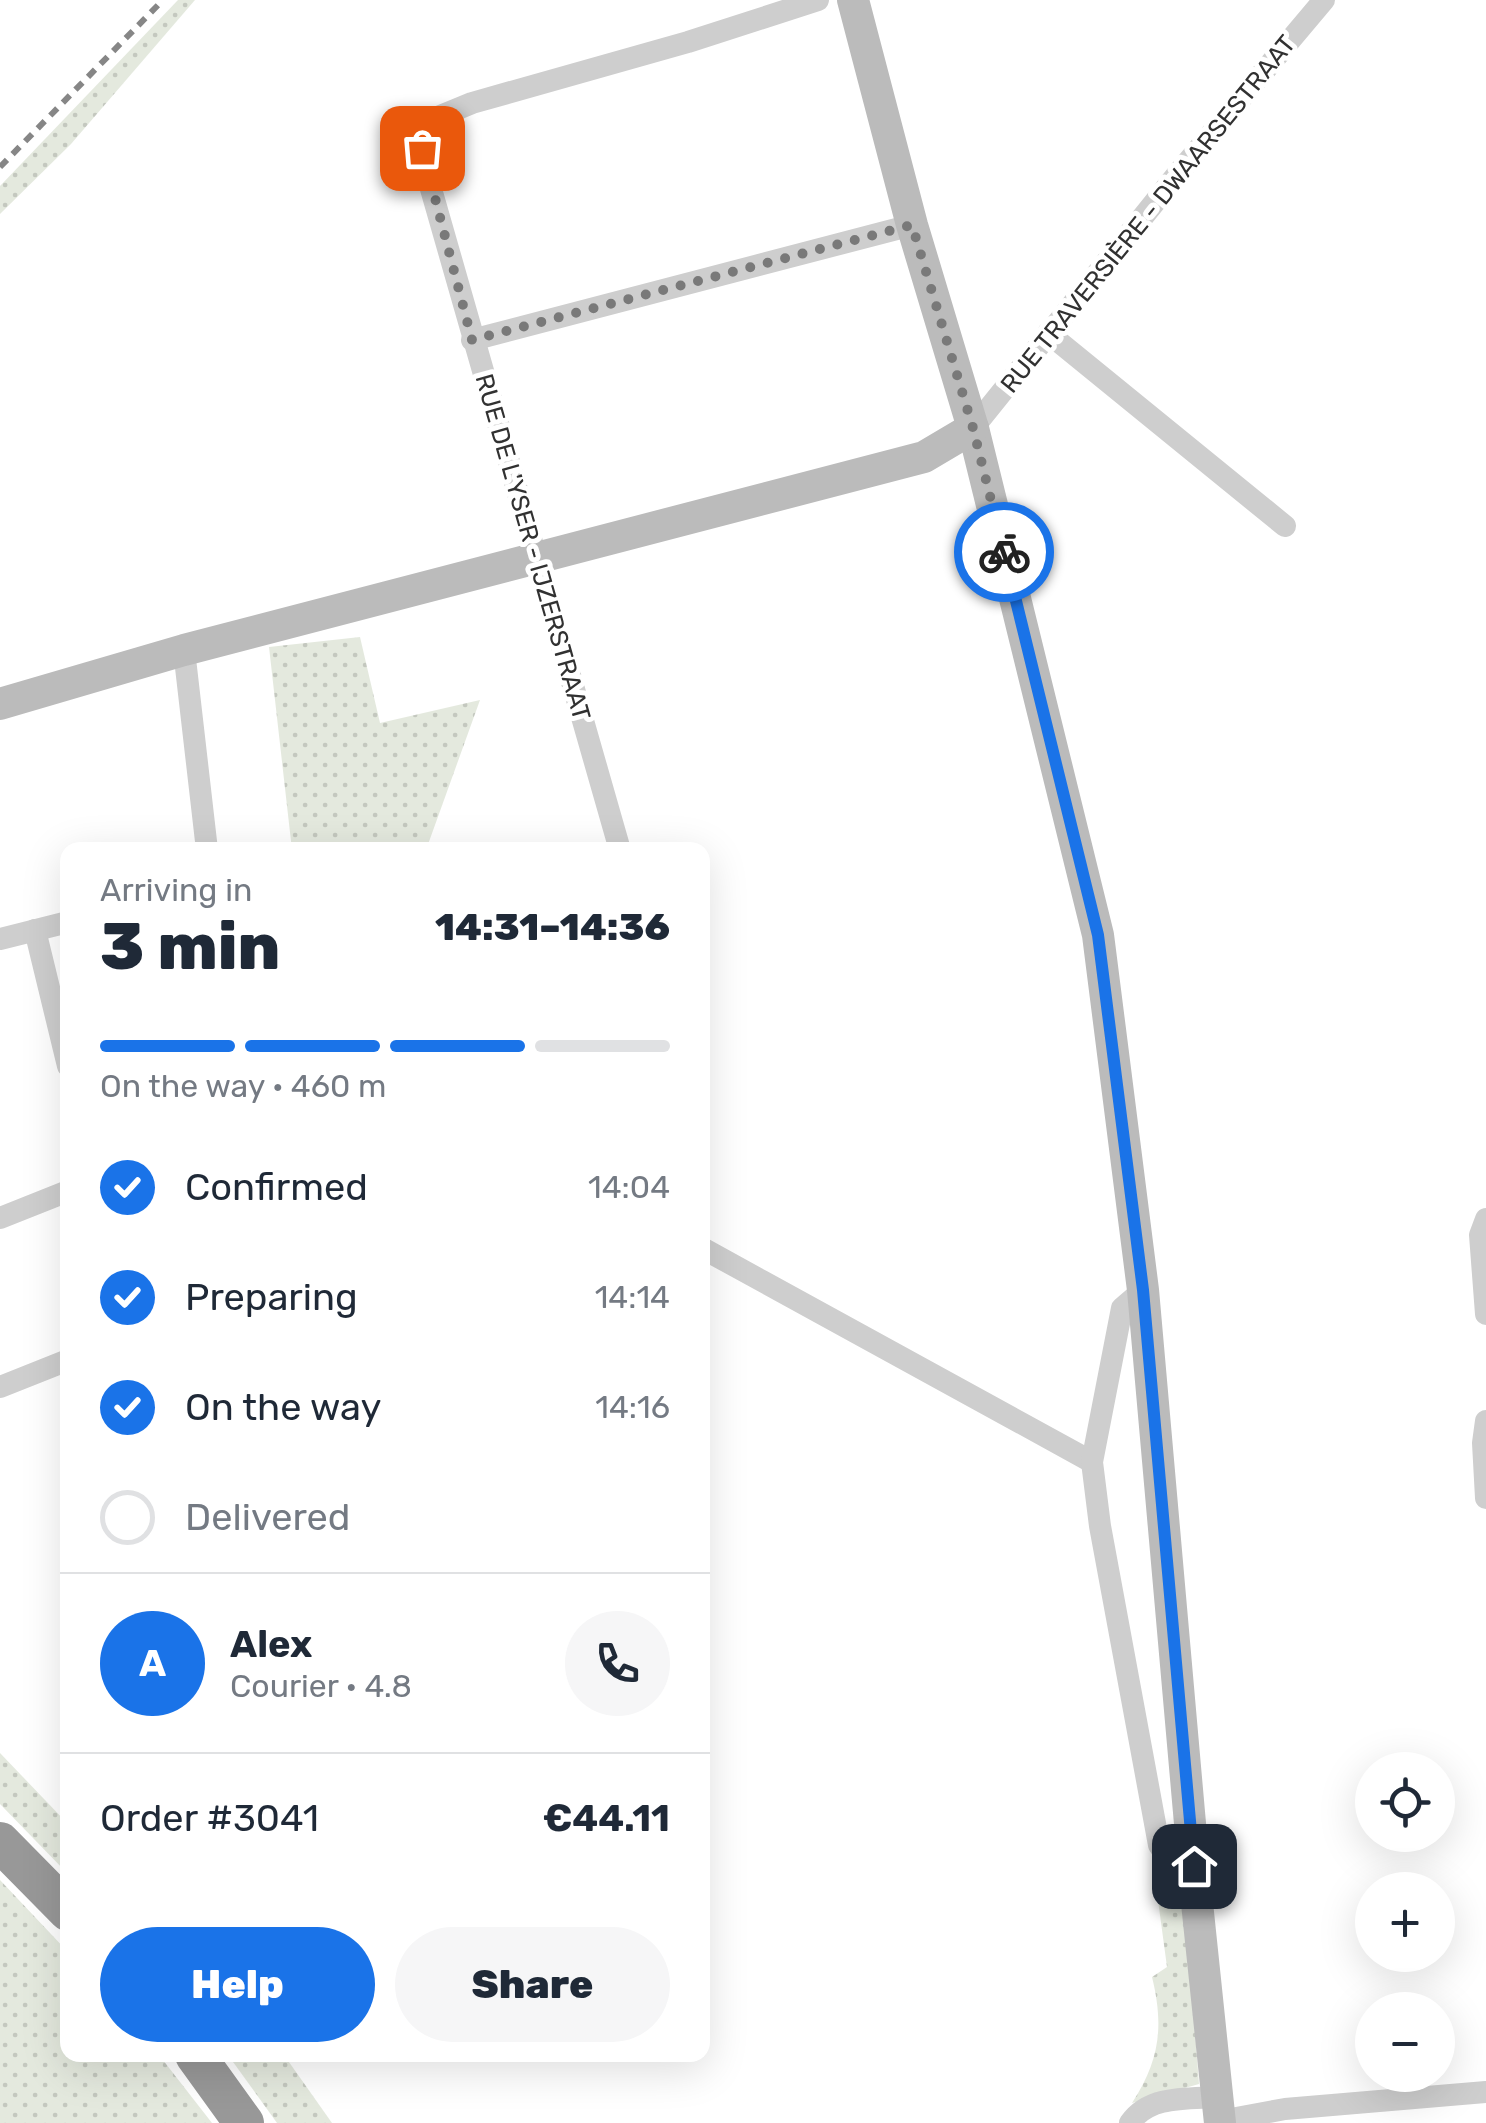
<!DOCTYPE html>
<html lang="en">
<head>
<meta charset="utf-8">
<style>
	body { margin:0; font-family:Rubik,sans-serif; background:#f6f6f7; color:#1f2937; height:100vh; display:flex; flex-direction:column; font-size:38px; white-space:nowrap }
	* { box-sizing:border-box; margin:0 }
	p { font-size:32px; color:#747a83 }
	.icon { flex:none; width:55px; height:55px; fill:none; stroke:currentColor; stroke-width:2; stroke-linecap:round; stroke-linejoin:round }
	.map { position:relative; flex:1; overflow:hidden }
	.details { position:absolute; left:60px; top:842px; width:650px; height:1220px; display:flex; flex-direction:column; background:#fff; border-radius:20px; box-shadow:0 10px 40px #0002 }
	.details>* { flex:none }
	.controls { position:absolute; left:1355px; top:1752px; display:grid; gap:20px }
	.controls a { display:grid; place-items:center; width:100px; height:100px; border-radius:50%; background:#fff; box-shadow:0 10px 40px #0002; font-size:50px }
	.pin { position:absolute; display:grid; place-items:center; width:85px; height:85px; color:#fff; margin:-42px; border-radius:20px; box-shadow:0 5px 15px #0006 }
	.courier { position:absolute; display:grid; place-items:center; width:100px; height:100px; margin:-50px; border:8px solid #1a73e8; border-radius:50%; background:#fff; color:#222; box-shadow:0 2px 12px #0007 }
	.headline em { font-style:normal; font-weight:800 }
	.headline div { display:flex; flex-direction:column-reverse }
	.headline { display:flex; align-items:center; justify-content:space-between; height:170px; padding:0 40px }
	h1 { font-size:65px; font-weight:800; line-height:75px }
	.bar { display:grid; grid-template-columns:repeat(4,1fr); gap:15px 10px; align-content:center; height:120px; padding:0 40px }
	.bar i { height:12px; border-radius:8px; background:#e0e1e3 }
	.bar .on { background:#1a73e8 }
	.bar p { grid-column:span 4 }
	.line { display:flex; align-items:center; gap:25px; padding:0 40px; border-top:2px solid #e0e1e3 }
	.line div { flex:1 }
	.round { display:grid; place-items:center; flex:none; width:105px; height:105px; border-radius:52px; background:#f6f6f7 }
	ol { padding:0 40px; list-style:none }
	li { display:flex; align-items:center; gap:30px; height:110px }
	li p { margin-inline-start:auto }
	li .icon { padding:10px; border-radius:50%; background:#1a73e8; color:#fff; stroke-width:4 }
	li:last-child { color:#747a83 }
	li i { width:55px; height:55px; border:5px solid #e0e1e3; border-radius:50% }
	.primary-button { display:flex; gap:20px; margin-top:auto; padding:20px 40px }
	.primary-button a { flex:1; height:115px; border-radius:60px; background:#1a73e8; color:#fff; font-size:40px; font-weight:800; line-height:115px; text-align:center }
	.primary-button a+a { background:#f6f6f7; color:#1f2937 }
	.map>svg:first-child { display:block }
</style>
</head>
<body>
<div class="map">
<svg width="1486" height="2123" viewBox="0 0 1486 2123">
	<defs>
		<pattern id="grass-dots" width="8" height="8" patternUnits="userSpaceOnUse" patternTransform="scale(2.5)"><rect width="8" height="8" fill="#e4e9de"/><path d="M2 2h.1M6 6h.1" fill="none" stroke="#c4c8bf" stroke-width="1.8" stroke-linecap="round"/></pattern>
	</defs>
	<rect width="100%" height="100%" fill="#fff"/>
	<g fill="url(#grass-dots)">
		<path d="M 178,0 L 195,0 L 71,144 L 0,214 L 0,186 Z"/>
		<path d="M 360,637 L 380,723 L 480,700 L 426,850 L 292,850 L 269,647 Z"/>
		<path d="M 0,1753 L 67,1823 L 67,1873 L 0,1804 Z"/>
		<path d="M 1155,1878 L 1186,1912 L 1199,2084 L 1132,2103 C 1160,2060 1164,2026 1152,1977 L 1167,1967 Z"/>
		<path d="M 0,1880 L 67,1951 L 68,2055 L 159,2055 L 212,2123 L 0,2123 Z"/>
		<path d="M 228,2055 L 284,2055 L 332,2123 L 277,2123 Z"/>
	</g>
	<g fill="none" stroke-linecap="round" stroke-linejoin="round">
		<g stroke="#cecece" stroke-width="22">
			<path d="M 1048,333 L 1285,526"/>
			<path d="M 472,340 L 912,225"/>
			<path d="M 973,428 L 1175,177 L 1324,0"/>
			<path d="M 184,650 L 207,850"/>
			<path d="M 620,850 L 423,161 L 422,135 L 438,117 L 472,103 L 688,42 L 818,0"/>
			<path d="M 35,930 L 68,1066"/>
			<path d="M 0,939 L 68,922"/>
			<path d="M 0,1218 L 68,1191"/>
			<path d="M 1486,1219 L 1480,1235 L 1486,1314"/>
			<path d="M 702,1248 L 1092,1462"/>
			<path d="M 1143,1290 L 1122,1308 L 1092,1462 L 1100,1526 L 1159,1845 L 1193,1897"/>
			<path d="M 0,1387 L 68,1360"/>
			<path d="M 1486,1421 L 1483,1443 L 1486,1498"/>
			<path d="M 1220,2121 L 1285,2109 L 1486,2092"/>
			<path d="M 1130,2123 C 1149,2095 1187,2099 1218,2097"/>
		</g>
		<g stroke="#bbb" stroke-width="32">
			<path d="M 853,0 L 912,225 L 973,428 L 1098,935 L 1143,1290 L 1197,1903 L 1220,2123"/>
			<path d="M 0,704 L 184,650 L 924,457 L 973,428"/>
		</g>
		<g stroke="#989898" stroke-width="40">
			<path d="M 0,1842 L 68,1911"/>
			<path d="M 195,2055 L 244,2123"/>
		</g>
		<path stroke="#868686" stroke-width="6" stroke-dasharray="10 8" stroke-linecap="butt" d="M 0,167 L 163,0"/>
	</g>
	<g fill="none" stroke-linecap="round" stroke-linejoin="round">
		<path stroke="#797979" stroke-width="10" stroke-dasharray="0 18" d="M 422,148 L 472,340 L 912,225 L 973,428 L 1004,552"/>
		<path stroke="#1a73e8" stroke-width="12" d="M 1004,552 L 1098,935 L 1143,1290 L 1194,1866"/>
	</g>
	<g text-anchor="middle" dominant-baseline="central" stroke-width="10" stroke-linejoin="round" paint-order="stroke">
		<g font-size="25" fill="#313131" stroke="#fff">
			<text transform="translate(1148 214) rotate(-51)">RUE TRAVERSIÈRE - DWAARSESTRAAT</text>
			<text transform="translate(533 547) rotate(74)">RUE DE L'YSER - IJZERSTRAAT</text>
		</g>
	</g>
</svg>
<div class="controls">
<a><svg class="icon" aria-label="locate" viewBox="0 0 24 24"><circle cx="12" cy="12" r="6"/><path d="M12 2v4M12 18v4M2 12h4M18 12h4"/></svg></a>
<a>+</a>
<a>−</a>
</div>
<div class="pin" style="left:422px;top:148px;background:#ea580c"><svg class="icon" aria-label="bag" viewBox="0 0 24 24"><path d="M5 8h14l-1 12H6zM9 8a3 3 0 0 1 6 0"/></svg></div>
<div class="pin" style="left:1194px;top:1866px;background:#1f2937"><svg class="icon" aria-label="home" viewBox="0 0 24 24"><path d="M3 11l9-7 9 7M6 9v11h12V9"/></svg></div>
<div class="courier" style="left:1004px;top:552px"><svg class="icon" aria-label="bike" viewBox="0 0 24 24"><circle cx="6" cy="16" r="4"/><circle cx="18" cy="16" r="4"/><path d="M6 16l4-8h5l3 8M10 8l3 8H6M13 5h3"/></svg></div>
<section class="details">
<div class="headline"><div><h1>3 min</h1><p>Arriving in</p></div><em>14:31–14:36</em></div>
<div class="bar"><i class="on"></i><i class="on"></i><i class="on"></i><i></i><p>On the way · 460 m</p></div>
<ol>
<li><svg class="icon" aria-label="check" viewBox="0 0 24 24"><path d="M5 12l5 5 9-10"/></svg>Confirmed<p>14:04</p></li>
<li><svg class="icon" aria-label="check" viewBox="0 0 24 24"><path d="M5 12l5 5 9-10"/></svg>Preparing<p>14:14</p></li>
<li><svg class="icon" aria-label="check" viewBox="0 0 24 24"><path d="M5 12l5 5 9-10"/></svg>On the way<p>14:16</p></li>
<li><i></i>Delivered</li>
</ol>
<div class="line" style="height:180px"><b class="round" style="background:#1a73e8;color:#fff">A</b><div><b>Alex</b><p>Courier · 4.8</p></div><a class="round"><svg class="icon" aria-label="phone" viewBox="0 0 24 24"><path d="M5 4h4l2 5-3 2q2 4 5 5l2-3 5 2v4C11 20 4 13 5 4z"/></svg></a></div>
<div class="line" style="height:130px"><div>Order #3041</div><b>€44.11</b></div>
<div class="primary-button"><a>Help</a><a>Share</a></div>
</section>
</div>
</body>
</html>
